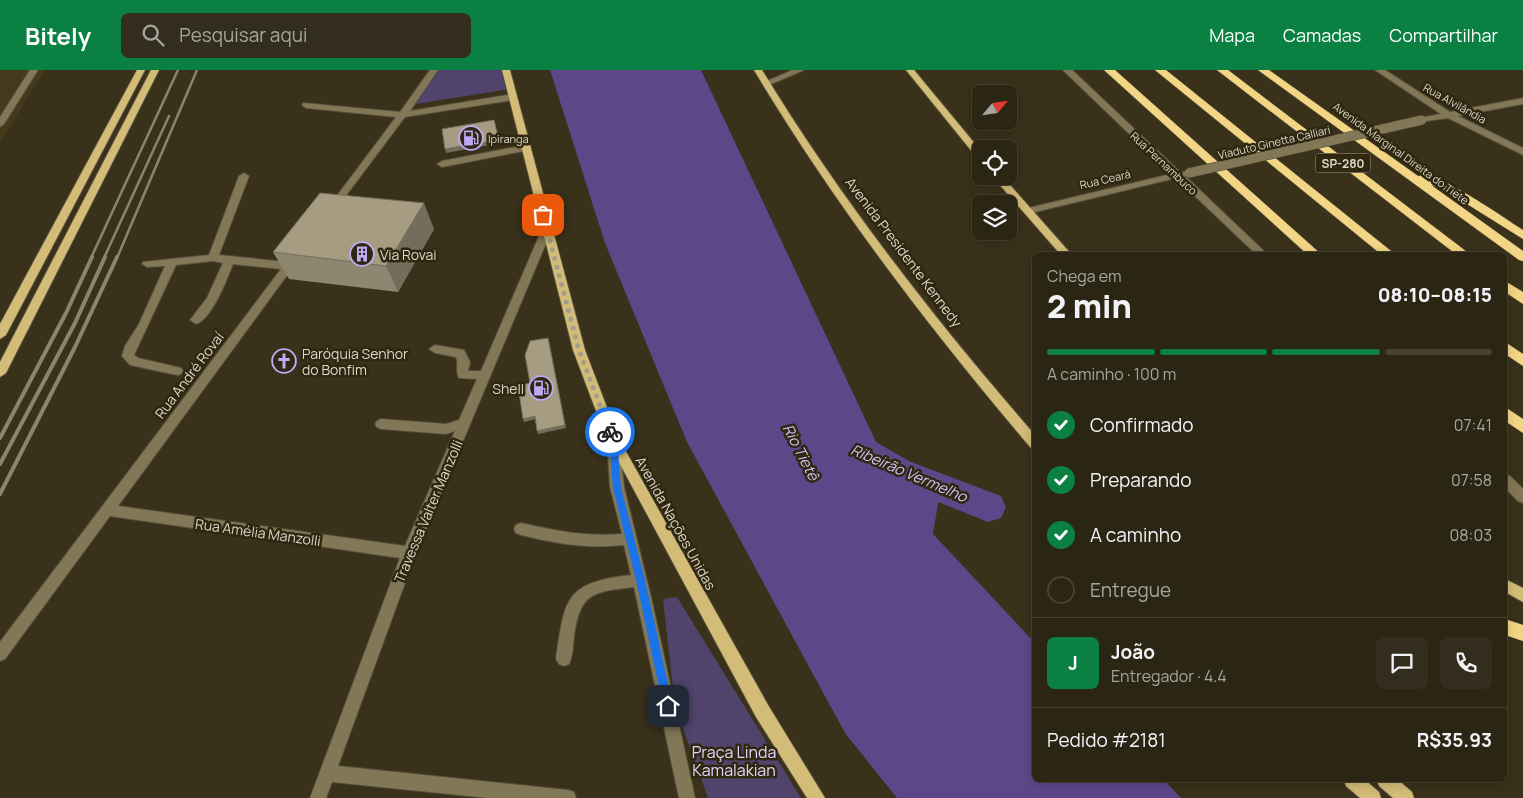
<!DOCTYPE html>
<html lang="pt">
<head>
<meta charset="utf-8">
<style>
	body { margin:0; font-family:Manrope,sans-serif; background:#332d1d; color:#f1f3f6; height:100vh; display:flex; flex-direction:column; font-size:19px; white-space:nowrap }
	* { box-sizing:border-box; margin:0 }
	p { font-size:16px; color:#a6a5a0 }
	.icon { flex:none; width:28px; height:28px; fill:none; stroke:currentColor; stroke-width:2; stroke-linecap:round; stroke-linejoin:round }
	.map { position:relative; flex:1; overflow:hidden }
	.drawer { position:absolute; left:1032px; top:182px; width:475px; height:530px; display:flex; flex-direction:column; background:#2b2514; border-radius:8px; box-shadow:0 2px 12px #0003,0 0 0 1px #474234 }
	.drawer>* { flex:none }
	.needle { width:32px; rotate:61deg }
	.fabs { position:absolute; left:972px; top:15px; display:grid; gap:10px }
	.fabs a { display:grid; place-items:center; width:45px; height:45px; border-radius:8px; background:#2b2514; box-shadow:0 2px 12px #0003,0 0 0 1px #474234; font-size:25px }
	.pin { position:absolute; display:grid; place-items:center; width:42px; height:42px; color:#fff; margin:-21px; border-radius:10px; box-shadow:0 2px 8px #0006 }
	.courier { position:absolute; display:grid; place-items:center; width:50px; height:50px; margin:-25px; border:4px solid #1a73e8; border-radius:50%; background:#fff; color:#222; box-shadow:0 1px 6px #0007 }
	.head em { font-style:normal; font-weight:800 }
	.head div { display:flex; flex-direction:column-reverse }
	.head { display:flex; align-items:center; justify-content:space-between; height:85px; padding:0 15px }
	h1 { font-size:32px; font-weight:800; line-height:38px }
	.bar { display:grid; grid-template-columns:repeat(4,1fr); gap:8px 5px; align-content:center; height:60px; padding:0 15px }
	.bar i { height:6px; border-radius:4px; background:#474234 }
	.bar .on { background:#0b8043 }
	.bar p { grid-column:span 4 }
	.line { display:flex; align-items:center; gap:12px; padding:0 15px; border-top:1px solid #474234 }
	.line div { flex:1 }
	.round { display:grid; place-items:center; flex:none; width:52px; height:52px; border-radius:8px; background:#332d1d }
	ol { padding:0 15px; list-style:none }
	li { display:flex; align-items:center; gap:15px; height:55px }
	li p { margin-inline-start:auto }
	li .icon { padding:5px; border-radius:50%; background:#0b8043; color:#fff; stroke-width:4 }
	li:last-child { color:#a6a5a0 }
	li i { width:28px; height:28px; border:2px solid #474234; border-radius:50% }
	header { display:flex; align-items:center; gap:30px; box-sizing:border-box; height:70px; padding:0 25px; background:#0b8043; color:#fff }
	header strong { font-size:24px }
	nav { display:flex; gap:28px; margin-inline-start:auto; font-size:18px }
	.search { width:350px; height:45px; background:#332d1d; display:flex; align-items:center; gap:12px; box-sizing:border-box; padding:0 18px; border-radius:8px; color:#a6a5a0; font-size:19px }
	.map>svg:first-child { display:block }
</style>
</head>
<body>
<header>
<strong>Bitely</strong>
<div class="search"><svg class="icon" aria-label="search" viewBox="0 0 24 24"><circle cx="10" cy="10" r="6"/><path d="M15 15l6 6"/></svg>Pesquisar aqui</div>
<nav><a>Mapa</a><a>Camadas</a><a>Compartilhar</a></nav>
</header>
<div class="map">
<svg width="1523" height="728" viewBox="0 0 1523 728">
	<rect width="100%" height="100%" fill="#39311a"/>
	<path fill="#443a1b" d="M 0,0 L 45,0 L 0,72 Z"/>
	<g fill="#50436c">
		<path d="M 434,0 L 505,0 L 510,19 L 410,35 Z"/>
		<path d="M 677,527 L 801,728 L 708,728 L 675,636 L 663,529 Z"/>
	</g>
	<path fill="#5e4789" d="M 550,0 L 701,0 L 876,372 L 942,410 L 933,464 L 1035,573 L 1035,710 L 1164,710 L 1181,728 L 897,728 L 845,663 L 687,372 L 605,173 Z"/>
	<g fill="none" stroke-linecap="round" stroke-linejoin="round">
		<path fill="#5e4789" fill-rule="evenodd" d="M 898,387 L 1001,426 L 1006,437 L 1001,448 L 988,452 L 886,411 L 881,401 L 886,391 Z"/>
		<g stroke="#564f3a" stroke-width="2">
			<g id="minor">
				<path d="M 30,0 L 38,0 L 4,54 L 0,57 L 0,47 Z"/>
				<path d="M 430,0 L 438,0 L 410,41 L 513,24 L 517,27 L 513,30 L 405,47 L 336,139 L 330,139 L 330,135 L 396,47 L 306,38 L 302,35 L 303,33 L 400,42 Z"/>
				<path d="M 793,0 L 804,0 L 769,15 L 762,13 Z"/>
				<path d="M 1063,0 L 1072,0 L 1180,102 L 1186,102 L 1188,104 L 1185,106 L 1268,185 L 1257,185 L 1176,108 L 1027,144 L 1024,143 L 1024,139 L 1171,104 Z"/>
				<path d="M 1375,0 L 1385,0 L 1450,42 L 1523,28 L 1523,34 L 1458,46 L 1523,78 L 1523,85 L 1448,48 L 1419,52 L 1419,48 L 1441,44 Z"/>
				<path d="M 526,75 L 529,76 L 529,80 L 442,97 L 437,94 L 442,91 Z"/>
				<path d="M 244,103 L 249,106 L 219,185 L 286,192 L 290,187 L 294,186 L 299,189 L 118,436 L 405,476 L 455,361 L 446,364 L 381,359 L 377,357 L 375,354 L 377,351 L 381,349 L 446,354 L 459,350 L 477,309 L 459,308 C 455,301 459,294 456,287 L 435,283 L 429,279 L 435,275 L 464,280 L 470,292 L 468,301 L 481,301 L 542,159 L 547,156 L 551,157 L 552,159 L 416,483 L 338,696 L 568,720 L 574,722 L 576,728 L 488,728 L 332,712 L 326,728 L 310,728 L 400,488 L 110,446 L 5,589 L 0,591 L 0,572 L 281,199 L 233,194 C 227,209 212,249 196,254 L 190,250 L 207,228 L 223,193 L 213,191 L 176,195 L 134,285 L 138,288 L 181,298 L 183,301 L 181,304 L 177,305 L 130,295 L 122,286 L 125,276 L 139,254 L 165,196 L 147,197 L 142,194 L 143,192 L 209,185 L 239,106 Z"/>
				<path d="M 613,365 L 617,366 L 619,370 L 624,417 L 651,527 L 695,728 L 679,728 L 634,517 C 593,522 580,522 574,567 C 573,576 573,586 569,594 L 564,596 L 559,594 L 556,589 C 565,527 565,513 631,505 L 624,475 C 585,479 559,474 521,465 L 516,463 L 514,459 L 516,455 L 521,453 C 557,461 585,467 622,464 L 610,417 L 607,370 L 609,366 Z"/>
				<path d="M 1505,405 L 1510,406 L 1523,419 L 1523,433 L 1518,431 L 1505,418 Z"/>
			</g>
		</g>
		<g stroke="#564f3a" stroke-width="2">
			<g id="major">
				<path d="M 137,0 L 145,0 L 6,265 L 0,269 L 0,254 Z"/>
				<path d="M 151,0 L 159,0 L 6,303 L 0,307 L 0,292 Z"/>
				<path d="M 502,0 L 510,0 L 585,280 L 619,369 L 768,635 L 825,728 L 807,728 L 756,647 L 607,370 L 573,280 Z"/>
				<path d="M 754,0 L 762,0 C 842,131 935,250 1035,365 L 1035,379 L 1031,378 C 929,258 835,135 754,0 Z"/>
				<path d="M 906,0 L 914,0 L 981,81 L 981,90 L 978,89 Z"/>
				<path d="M 992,106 L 1002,106 L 1072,185 L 1061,185 Z"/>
				<path d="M 1505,509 L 1523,518 L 1523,532 L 1505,522 Z"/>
				<path d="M 1344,710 L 1365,710 L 1379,722 L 1381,728 L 1360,728 L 1346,716 Z"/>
				<path d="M 1377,710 L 1398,710 L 1412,722 L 1414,728 L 1393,728 L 1379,716 Z"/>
			</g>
		</g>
		<g stroke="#564f3a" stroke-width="1">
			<g id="highway">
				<path d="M 1104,0 L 1115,0 L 1322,185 L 1308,185 Z"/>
				<path d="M 1155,0 L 1166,0 L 1396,185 L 1382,185 Z"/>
				<path d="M 1217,0 L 1228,0 L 1471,185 L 1457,185 Z"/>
				<path d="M 1258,0 L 1269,0 L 1418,106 C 1437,100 1504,148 1523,160 L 1523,169 L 1443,119 L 1431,115 L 1523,181 L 1523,191 L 1519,190 Z"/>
				<path d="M 1505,211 L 1523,222 L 1523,234 L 1505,222 Z"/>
				<path d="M 1505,272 L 1523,284 L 1523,296 L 1505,284 Z"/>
				<path d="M 1505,337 L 1523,349 L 1523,363 L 1505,351 Z"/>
				<path d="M 1505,549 L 1523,555 L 1523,571 L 1505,565 Z"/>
			</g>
		</g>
		<use href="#minor" fill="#827757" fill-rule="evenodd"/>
		<use href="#major" fill="#d3bb78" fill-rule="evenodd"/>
		<use href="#highway" fill="#f3d685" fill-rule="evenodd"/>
		<g stroke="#8a8471" stroke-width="2.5">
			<path d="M 91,188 L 178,0"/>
			<path d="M 104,188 L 169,46"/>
			<path d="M 117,188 L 197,0"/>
		</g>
		<g stroke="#8a8471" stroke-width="4">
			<path d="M 0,368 L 66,243 L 92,187"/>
			<path d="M 0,394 L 75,253 L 105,187"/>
			<path d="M 0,424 L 75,277 L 117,187"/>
		</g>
		<g stroke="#564f3a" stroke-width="10" stroke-linecap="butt">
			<path id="minor-bridge" d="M 1189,103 L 1422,50"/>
		</g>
		<use href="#minor-bridge" stroke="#827757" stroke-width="9"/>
	</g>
	<path fill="#8e8670" d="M 434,159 L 398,222 L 289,209 L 273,182 Z"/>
	<g fill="#746d5b">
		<path d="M 494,50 L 500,73 L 446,83 L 445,79 Z"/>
		<path d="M 424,133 L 434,159 L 398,222 L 386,196 Z"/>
		<path d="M 549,271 L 566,358 L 538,364 L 537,361 Z"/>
		<path d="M 535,346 L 536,349 L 524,352 L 523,349 Z"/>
	</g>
	<g fill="#a59c82" stroke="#746d5b">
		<path d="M 494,50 L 499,70 L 445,79 L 442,59 Z"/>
		<path d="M 320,123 L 424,133 L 386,196 L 273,182 Z"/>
		<path d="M 548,268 L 565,355 L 537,361 L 535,346 L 523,349 L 518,316 L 530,313 L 525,285 L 530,271 Z"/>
	</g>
	<path fill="#1a73e8" d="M 610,359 L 612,360 L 617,370 L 621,418 L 645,510 L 673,636 L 668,642 L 663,636 L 636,510 L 613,418 L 609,370 L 605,362 Z"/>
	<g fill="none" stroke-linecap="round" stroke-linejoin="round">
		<path stroke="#a39e8c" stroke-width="5" stroke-dasharray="0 9" d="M 543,145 L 579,280 L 610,362"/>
	</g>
	<defs>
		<g id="fuel-ring" transform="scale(1.25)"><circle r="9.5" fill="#2f2710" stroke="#c0a8f4" stroke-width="1.5"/><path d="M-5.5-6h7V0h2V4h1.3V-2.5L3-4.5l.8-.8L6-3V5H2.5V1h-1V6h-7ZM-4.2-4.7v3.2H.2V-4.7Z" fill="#c0a8f4"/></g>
		<g id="building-ring" transform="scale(1.25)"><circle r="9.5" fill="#2f2710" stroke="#c0a8f4" stroke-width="1.5"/><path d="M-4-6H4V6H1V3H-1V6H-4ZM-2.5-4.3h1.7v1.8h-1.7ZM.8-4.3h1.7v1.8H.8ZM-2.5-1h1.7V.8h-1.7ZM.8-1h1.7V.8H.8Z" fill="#c0a8f4"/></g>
		<g id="church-ring" transform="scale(1.25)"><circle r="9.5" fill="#2f2710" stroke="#c0a8f4" stroke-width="1.5"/><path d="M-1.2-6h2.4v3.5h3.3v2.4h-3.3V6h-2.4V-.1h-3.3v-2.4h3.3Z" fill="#c0a8f4"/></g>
	</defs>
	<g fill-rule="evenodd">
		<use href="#fuel-ring" x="471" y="68"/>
		<use href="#building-ring" x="362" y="184"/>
		<use href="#church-ring" x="284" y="291"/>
		<use href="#fuel-ring" x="541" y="318"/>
	</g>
	<g text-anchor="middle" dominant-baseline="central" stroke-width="5" stroke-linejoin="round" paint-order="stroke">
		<g font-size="11" fill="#dcd8ca" stroke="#2f2710">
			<text transform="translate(1455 33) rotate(29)">Rua Alvilândia</text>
			<text transform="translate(1274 72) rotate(-13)">Viaduto Ginetta Calliari</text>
			<text transform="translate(1401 83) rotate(36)">Avenida Marginal Direita do Tiete</text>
			<text transform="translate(1164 93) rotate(43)">Rua Pernambuco</text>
			<text transform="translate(1105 109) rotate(-13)">Rua Ceará</text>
		</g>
		<g font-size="11" fill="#dcd8ca" stroke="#2f2710" text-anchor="start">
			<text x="488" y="68">Ipiranga</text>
		</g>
		<rect fill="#2f2710" stroke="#a8a392" stroke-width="1" x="1315.5" y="83.5" width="55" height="19" rx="4"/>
		<g font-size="12" font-weight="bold" fill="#dcd8ca">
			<text x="1343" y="93">SP-280</text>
		</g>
		<g font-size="14" fill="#dcd8ca" stroke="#2f2710">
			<text transform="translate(904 182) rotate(53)">Avenida Presidente Kennedy</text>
			<text transform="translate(189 305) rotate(-53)">Rua André Rovaí</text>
			<text transform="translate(428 441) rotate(-67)">Travessa Valter Manzolli</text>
			<text transform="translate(676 453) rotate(61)">Avenida Nações Unidas</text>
			<text transform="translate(258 462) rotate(8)">Rua Amélia Manzolli</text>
		</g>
		<g font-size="14" fill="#dcd8ca" stroke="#2f2710" text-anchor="start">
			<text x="380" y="184">Via Rovai</text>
			<text x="302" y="283">Paróquia Senhor<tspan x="302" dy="16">do Bonfim</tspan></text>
			<text x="524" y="318" text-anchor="end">Shell</text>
		</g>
		<g font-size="15" font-style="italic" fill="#d1c1fa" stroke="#2f2710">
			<text transform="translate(801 382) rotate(63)">Rio Tietê</text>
			<text transform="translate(909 403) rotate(23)">Ribeirão Vermelho</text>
		</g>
		<g font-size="16" fill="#e0d5fc" stroke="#2f2710">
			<text x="734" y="682">Praça Linda<tspan x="734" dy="18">Kamalakian</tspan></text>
		</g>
	</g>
</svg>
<div class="fabs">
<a><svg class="needle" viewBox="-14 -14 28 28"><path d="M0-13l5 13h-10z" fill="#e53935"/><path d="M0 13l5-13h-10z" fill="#a6a5a0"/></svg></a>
<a><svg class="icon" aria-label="locate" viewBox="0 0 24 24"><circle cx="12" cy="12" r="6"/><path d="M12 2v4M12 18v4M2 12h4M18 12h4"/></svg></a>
<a><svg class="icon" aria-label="layers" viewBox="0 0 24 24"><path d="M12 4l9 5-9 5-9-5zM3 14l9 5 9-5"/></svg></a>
</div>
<div class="pin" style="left:543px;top:145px;background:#ea580c"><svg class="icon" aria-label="bag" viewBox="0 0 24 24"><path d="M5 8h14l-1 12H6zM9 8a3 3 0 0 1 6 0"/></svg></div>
<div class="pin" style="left:668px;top:636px;background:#1f2937"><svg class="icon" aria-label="home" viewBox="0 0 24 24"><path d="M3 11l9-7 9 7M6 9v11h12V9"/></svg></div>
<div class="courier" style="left:610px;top:362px"><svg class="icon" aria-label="bike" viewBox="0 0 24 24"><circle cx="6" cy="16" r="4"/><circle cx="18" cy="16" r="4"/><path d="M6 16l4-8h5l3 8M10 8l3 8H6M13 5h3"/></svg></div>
<section class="drawer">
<div class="head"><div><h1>2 min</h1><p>Chega em</p></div><em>08:10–08:15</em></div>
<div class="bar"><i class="on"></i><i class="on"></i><i class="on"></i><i></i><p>A caminho · 100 m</p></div>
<ol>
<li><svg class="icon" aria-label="check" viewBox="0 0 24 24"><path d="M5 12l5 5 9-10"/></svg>Confirmado<p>07:41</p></li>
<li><svg class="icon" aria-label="check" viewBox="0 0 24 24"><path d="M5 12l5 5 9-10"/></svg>Preparando<p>07:58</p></li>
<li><svg class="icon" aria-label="check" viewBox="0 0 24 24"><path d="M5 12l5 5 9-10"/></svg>A caminho<p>08:03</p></li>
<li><i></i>Entregue</li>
</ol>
<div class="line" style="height:90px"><b class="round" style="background:#0b8043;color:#fff">J</b><div><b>João</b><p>Entregador · 4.4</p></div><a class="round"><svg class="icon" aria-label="chat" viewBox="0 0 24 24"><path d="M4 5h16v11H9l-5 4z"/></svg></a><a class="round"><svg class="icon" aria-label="phone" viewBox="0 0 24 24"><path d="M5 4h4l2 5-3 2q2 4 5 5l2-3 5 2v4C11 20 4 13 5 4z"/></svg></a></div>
<div class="line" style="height:65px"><div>Pedido #2181</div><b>R$35.93</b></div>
</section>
</div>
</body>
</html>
